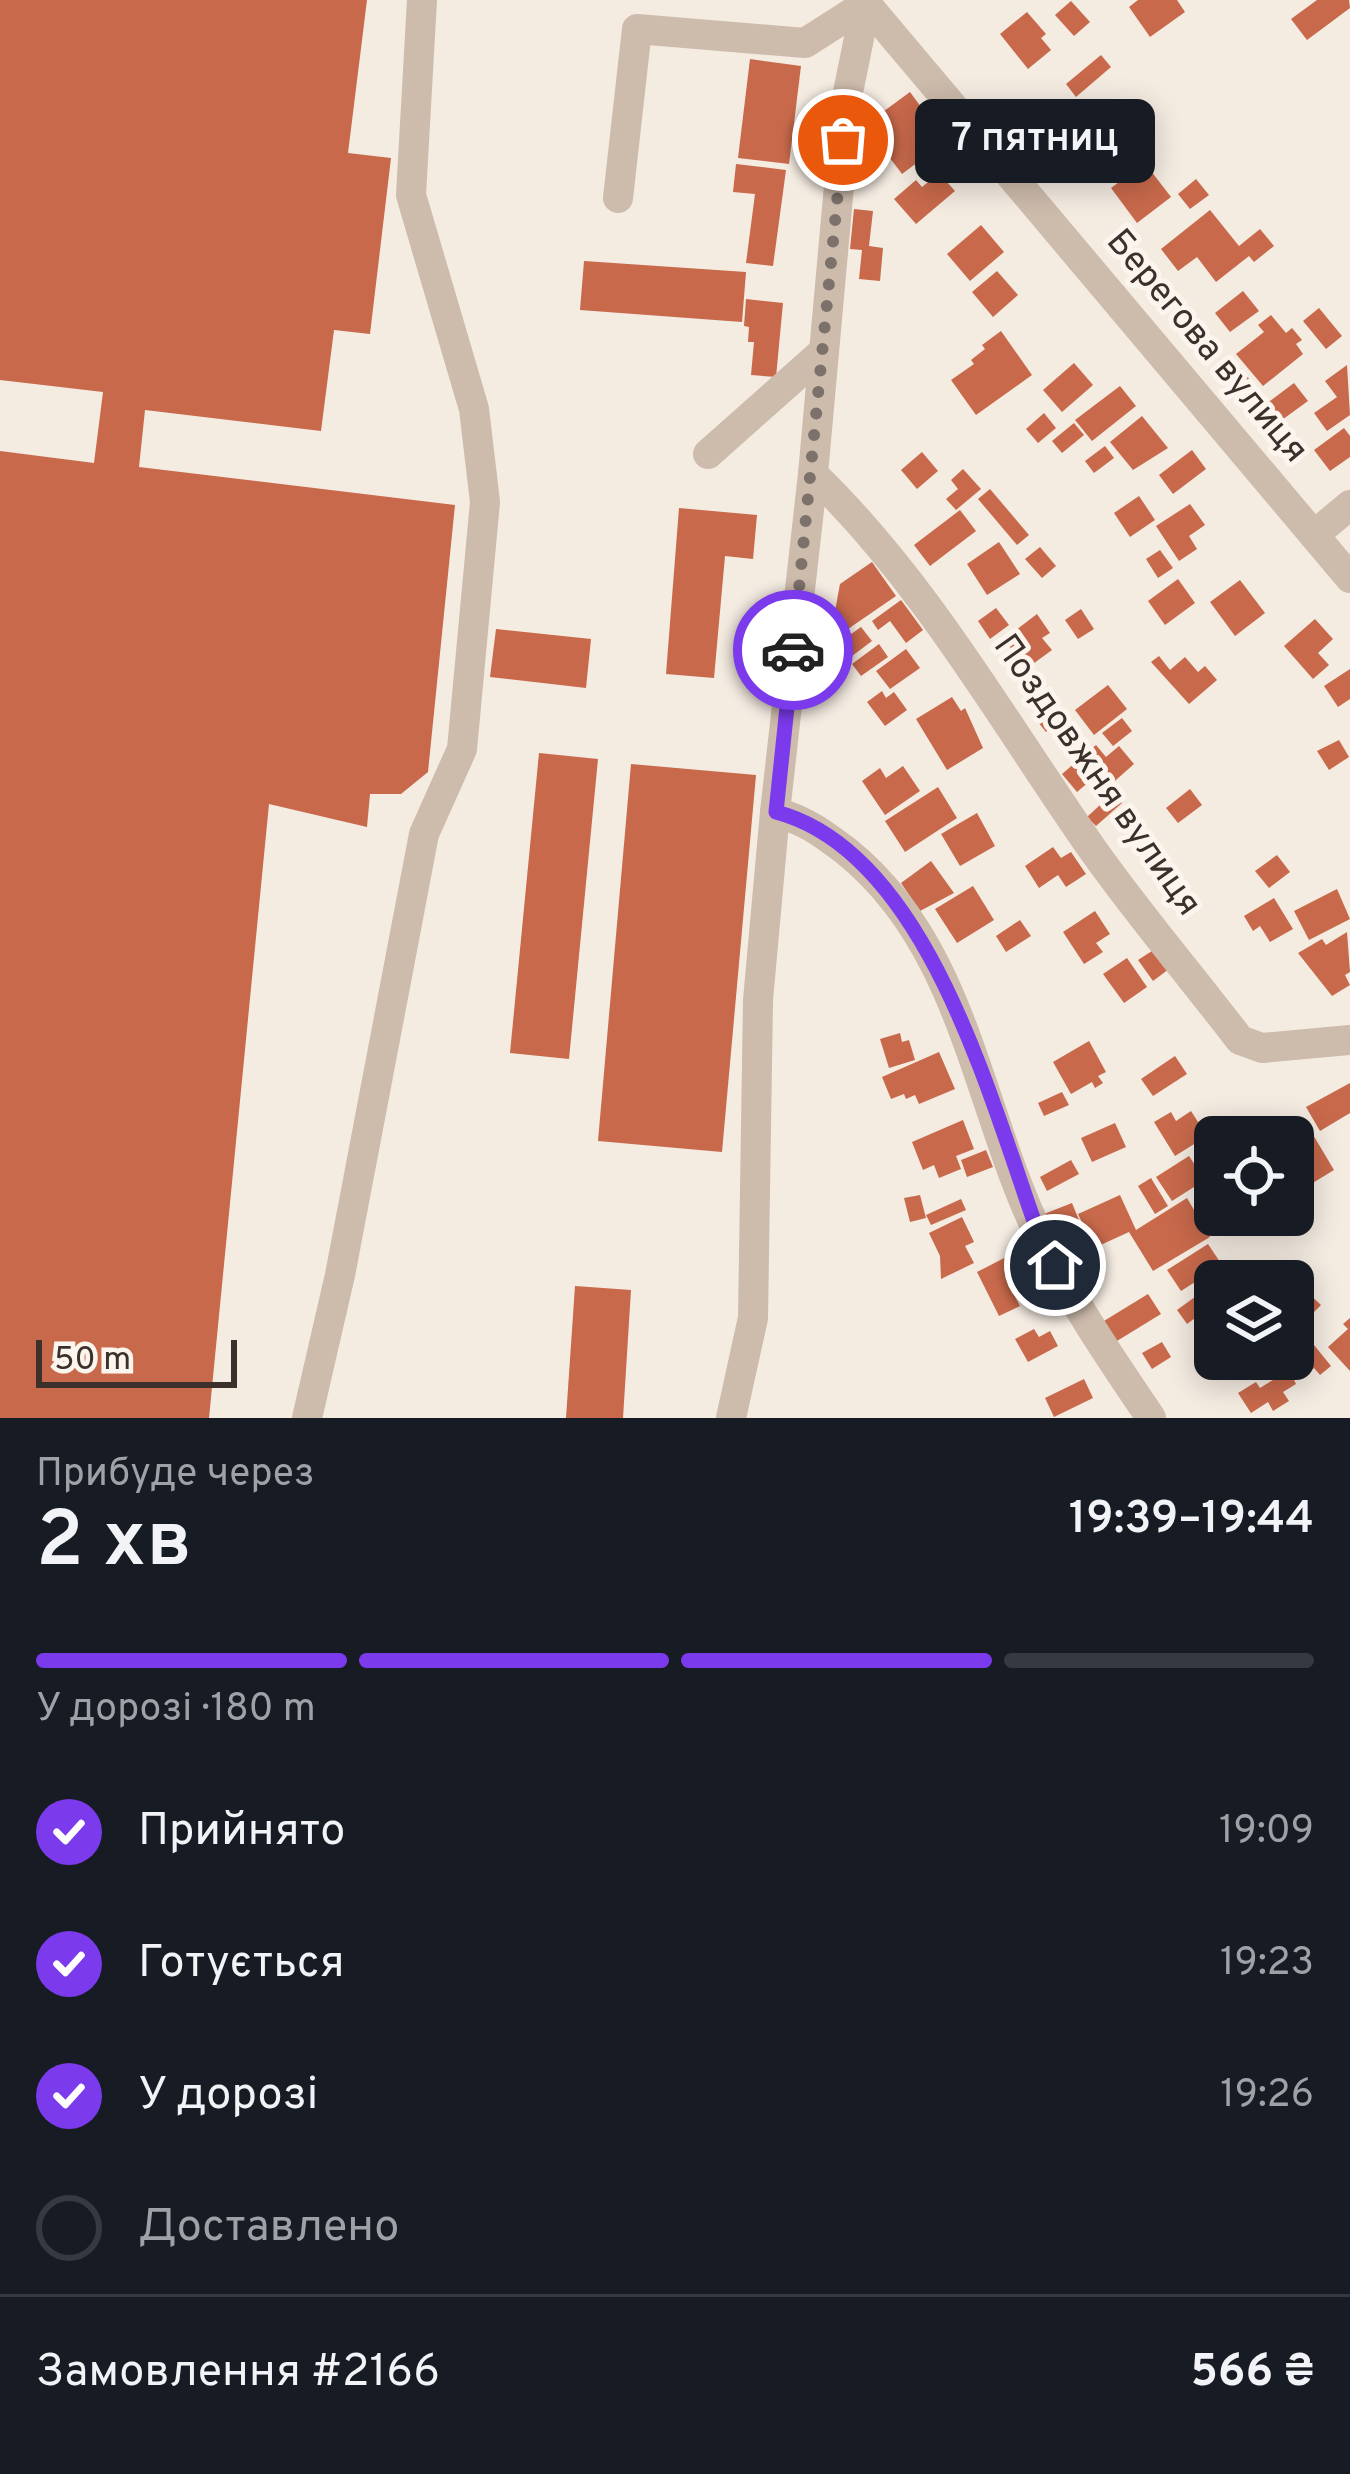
<!DOCTYPE html>
<html lang="uk">
<head>
<meta charset="utf-8">
<style>
	body { margin:0; font-family:Overpass,sans-serif; background:#20242c; color:#f1f3f6; height:100vh; display:flex; flex-direction:column; font-size:45px; white-space:nowrap }
	* { box-sizing:border-box; margin:0 }
	p { font-size:39px; color:#9ea1a6 }
	.icon { flex:none; width:66px; height:66px; fill:none; stroke:currentColor; stroke-width:2; stroke-linecap:round; stroke-linejoin:round }
	.map { position:relative; height:1418px; overflow:hidden }
	.sheet { display:flex; flex-direction:column; background:#171b24; flex:1 }
	.sheet>* { flex:none }
	.controls { position:absolute; left:1194px; top:1116px; display:grid; gap:24px }
	.controls a { display:grid; place-items:center; width:120px; height:120px; border-radius:18px; background:#171b24; box-shadow:0 6px 30px #0003; font-size:60px }
	.scale { position:absolute; left:36px; bottom:30px; width:201px; box-sizing:border-box; padding-left:12px; border:6px solid #3b302b; border-top:0; font-size:33px; line-height:42px; white-space:nowrap; color:#3b302b; -webkit-text-stroke:9px #fbf5ee; paint-order:stroke }
	.pin { position:absolute; display:grid; place-items:center; width:102px; height:102px; color:#fff; margin:-51px; border:6px solid #fff; border-radius:50%; box-shadow:0 3px 12px #0007 }
	.courier { position:absolute; display:grid; place-items:center; width:120px; height:120px; margin:-60px; border:9px solid #7c3aed; border-radius:50%; background:#fff; color:#222; box-shadow:0 3px 15px #0007 }
	.bubble { position:absolute; height:84px; border-radius:18px; background:#171b24; box-shadow:0 6px 30px #0003; font-size:39px; font-weight:600; line-height:84px; text-align:center }
	.summary em { font-style:normal; font-weight:600 }
	.summary div { display:flex; flex-direction:column-reverse }
	.summary { display:flex; align-items:center; justify-content:space-between; height:204px; padding:0 36px }
	h1 { font-size:78px; font-weight:600; line-height:90px }
	.bar { display:grid; grid-template-columns:repeat(4,1fr); gap:18px 12px; align-content:center; height:144px; padding:0 36px }
	.bar i { height:15px; border-radius:9px; background:#363941 }
	.bar .active { background:#7c3aed }
	.bar p { grid-column:span 4 }
	.line { display:flex; align-items:center; gap:30px; padding:0 36px; border-top:3px solid #363941 }
	.line div { flex:1 }
	ol { padding:0 36px; list-style:none }
	li { display:flex; align-items:center; gap:36px; height:132px }
	li p { margin-inline-start:auto }
	li .icon { padding:12px; border-radius:50%; background:#7c3aed; color:#fff; stroke-width:4 }
	li:last-child { color:#9ea1a6 }
	li i { width:66px; height:66px; border:6px solid #363941; border-radius:50% }
	.map>svg:first-child { display:block }
</style>
</head>
<body>
<div class="map">
<svg width="1350" height="1418" viewBox="0 0 1350 1418">
	<rect width="100%" height="100%" fill="#f4ebe1"/>
	<g fill="#c8694b">
		<path d="M 0,0 L 367,0 L 348,153 L 391,158 L 370,334 L 334,330 L 321,431 L 145,410 L 139,467 L 455,505 L 428,772 L 401,794 L 370,794 L 367,827 L 269,804 L 209,1418 L 0,1418 L 0,451 L 94,463 L 103,392 L 0,380 Z"/>
		<path d="M 1138,0 L 1177,0 L 1185,12 L 1150,37 L 1129,7 Z"/>
		<path d="M 1317,0 L 1349,0 L 1350,8 L 1307,40 L 1291,19 Z"/>
		<path d="M 1071,1 L 1090,22 L 1074,36 L 1055,15 Z"/>
		<path d="M 1027,12 L 1046,34 L 1041,38 L 1051,50 L 1028,69 L 1000,34 Z"/>
		<path d="M 1101,55 L 1111,67 L 1076,97 L 1066,84 Z"/>
		<path d="M 750,59 L 801,66 L 789,164 L 738,158 Z"/>
		<path d="M 910,92 L 946,141 L 902,174 L 865,125 Z"/>
		<path d="M 1096,100 L 1122,132 L 1091,156 L 1066,124 Z"/>
		<path d="M 1141,158 L 1171,197 L 1137,223 L 1111,188 L 1127,176 L 1123,171 Z"/>
		<path d="M 736,164 L 786,170 L 773,266 L 746,263 L 755,194 L 733,192 Z"/>
		<path d="M 939,173 L 955,191 L 916,224 L 894,199 L 916,180 L 922,187 Z"/>
		<path d="M 1196,179 L 1209,195 L 1190,209 L 1178,194 Z"/>
		<path d="M 854,209 L 873,211 L 869,246 L 883,248 L 880,281 L 859,279 L 862,250 L 850,249 Z"/>
		<path d="M 1210,210 L 1239,246 L 1260,229 L 1274,246 L 1254,262 L 1249,256 L 1216,282 L 1197,257 L 1178,271 L 1161,249 Z"/>
		<path d="M 981,225 L 1004,252 L 970,281 L 947,254 Z"/>
		<path d="M 584,261 L 746,272 L 742,322 L 580,310 Z"/>
		<path d="M 997,271 L 1018,295 L 993,317 L 972,292 Z"/>
		<path d="M 1243,291 L 1259,311 L 1230,332 L 1215,313 Z"/>
		<path d="M 746,299 L 783,303 L 776,377 L 751,375 L 754,342 L 748,342 L 749,327 L 744,326 Z"/>
		<path d="M 1319,308 L 1342,336 L 1326,349 L 1303,321 Z"/>
		<path d="M 1271,315 L 1286,333 L 1292,328 L 1302,340 L 1296,344 L 1303,354 L 1263,386 L 1236,354 L 1264,332 L 1258,325 Z"/>
		<path d="M 1001,331 L 1032,375 L 976,415 L 951,380 L 974,364 L 971,360 L 985,349 L 982,345 Z"/>
		<path d="M 1074,363 L 1093,385 L 1062,412 L 1043,390 Z"/>
		<path d="M 1347,365 L 1350,415 L 1327,431 L 1314,413 L 1337,397 L 1325,381 Z"/>
		<path d="M 1241,368 L 1255,387 L 1240,399 L 1225,379 Z"/>
		<path d="M 1294,383 L 1308,401 L 1275,425 L 1262,407 Z"/>
		<path d="M 1120,386 L 1136,406 L 1092,441 L 1075,420 Z"/>
		<path d="M 1044,413 L 1056,428 L 1038,443 L 1026,429 Z"/>
		<path d="M 1142,416 L 1168,448 L 1133,470 L 1110,442 Z"/>
		<path d="M 1074,423 L 1084,435 L 1062,453 L 1052,441 Z"/>
		<path d="M 1344,428 L 1350,436 L 1350,457 L 1330,471 L 1314,450 Z"/>
		<path d="M 1105,446 L 1114,458 L 1094,473 L 1085,461 Z"/>
		<path d="M 1192,450 L 1206,469 L 1173,494 L 1159,475 Z"/>
		<path d="M 922,452 L 938,471 L 917,489 L 901,470 Z"/>
		<path d="M 963,469 L 981,489 L 956,510 L 946,499 L 958,489 L 951,480 Z"/>
		<path d="M 990,489 L 1029,535 L 1017,545 L 978,499 Z"/>
		<path d="M 1139,496 L 1155,520 L 1130,537 L 1114,513 Z"/>
		<path d="M 1190,504 L 1205,525 L 1189,536 L 1197,549 L 1179,561 L 1156,526 Z"/>
		<path d="M 679,508 L 757,515 L 753,559 L 725,556 L 714,678 L 666,674 Z"/>
		<path d="M 960,510 L 976,531 L 930,566 L 914,545 Z"/>
		<path d="M 999,542 L 1020,574 L 987,595 L 967,564 Z"/>
		<path d="M 1040,547 L 1056,566 L 1042,578 L 1025,559 Z"/>
		<path d="M 1160,550 L 1173,568 L 1158,578 L 1146,559 Z"/>
		<path d="M 872,562 L 896,596 L 848,629 L 835,611 L 840,584 Z"/>
		<path d="M 1178,579 L 1195,603 L 1165,625 L 1148,601 Z"/>
		<path d="M 1240,580 L 1265,613 L 1235,636 L 1210,602 Z"/>
		<path d="M 901,600 L 923,630 L 906,643 L 890,621 L 878,630 L 872,621 Z"/>
		<path d="M 996,608 L 1009,625 L 990,639 L 978,621 Z"/>
		<path d="M 1081,609 L 1094,629 L 1078,639 L 1065,620 Z"/>
		<path d="M 1037,614 L 1050,633 L 1042,638 L 1052,650 L 1026,669 L 1004,639 Z"/>
		<path d="M 1315,619 L 1333,639 L 1318,653 L 1329,665 L 1313,679 L 1284,646 Z"/>
		<path d="M 861,627 L 872,641 L 848,659 L 837,644 Z"/>
		<path d="M 496,629 L 591,639 L 586,688 L 490,677 Z"/>
		<path d="M 879,644 L 888,657 L 861,676 L 852,664 Z"/>
		<path d="M 906,649 L 920,668 L 890,689 L 876,671 Z"/>
		<path d="M 1159,656 L 1170,670 L 1185,657 L 1198,672 L 1205,666 L 1217,680 L 1189,704 L 1151,662 Z"/>
		<path d="M 1350,669 L 1350,699 L 1338,707 L 1324,686 Z"/>
		<path d="M 1108,685 L 1127,709 L 1094,735 L 1075,710 Z"/>
		<path d="M 882,691 L 886,698 L 894,692 L 907,710 L 885,726 L 867,702 Z"/>
		<path d="M 952,697 L 961,711 L 965,708 L 983,748 L 947,770 L 916,719 Z"/>
		<path d="M 1053,702 L 1065,717 L 1046,732 L 1034,717 Z"/>
		<path d="M 1122,718 L 1132,731 L 1113,746 L 1102,733 Z"/>
		<path d="M 1339,740 L 1349,757 L 1329,770 L 1317,751 Z"/>
		<path d="M 1096,745 L 1106,757 L 1119,746 L 1134,764 L 1108,787 L 1097,775 L 1077,792 L 1062,774 Z"/>
		<path d="M 539,753 L 598,759 L 569,1059 L 510,1053 Z"/>
		<path d="M 631,764 L 756,775 L 722,1152 L 598,1141 Z"/>
		<path d="M 903,766 L 920,791 L 885,815 L 862,781 L 880,768 L 886,778 Z"/>
		<path d="M 938,787 L 957,818 L 905,852 L 885,821 Z"/>
		<path d="M 1190,789 L 1202,805 L 1178,823 L 1166,808 Z"/>
		<path d="M 1113,793 L 1122,803 L 1096,826 L 1087,817 Z"/>
		<path d="M 977,813 L 995,846 L 960,866 L 941,834 Z"/>
		<path d="M 1053,847 L 1061,858 L 1071,852 L 1086,874 L 1066,887 L 1058,875 L 1039,888 L 1025,866 Z"/>
		<path d="M 1277,855 L 1290,872 L 1269,888 L 1255,871 Z"/>
		<path d="M 931,861 L 954,893 L 920,911 L 901,883 Z"/>
		<path d="M 973,886 L 994,920 L 957,943 L 935,909 Z"/>
		<path d="M 1337,889 L 1350,919 L 1309,940 L 1294,911 Z"/>
		<path d="M 1274,898 L 1293,929 L 1270,942 L 1260,926 L 1253,931 L 1244,916 Z"/>
		<path d="M 1095,911 L 1110,934 L 1096,943 L 1103,952 L 1084,964 L 1063,932 Z"/>
		<path d="M 1020,920 L 1031,936 L 1006,952 L 996,936 Z"/>
		<path d="M 1347,932 L 1350,972 L 1345,975 L 1350,985 L 1332,996 L 1298,953 L 1322,939 L 1326,945 Z"/>
		<path d="M 1155,949 L 1169,969 L 1153,981 L 1138,960 Z"/>
		<path d="M 1127,958 L 1147,987 L 1124,1003 L 1103,974 Z"/>
		<path d="M 900,1033 L 902,1042 L 909,1040 L 915,1060 L 889,1068 L 880,1039 Z"/>
		<path d="M 1089,1041 L 1106,1072 L 1098,1076 L 1103,1083 L 1095,1088 L 1092,1082 L 1071,1094 L 1053,1062 Z"/>
		<path d="M 939,1052 L 955,1089 L 919,1104 L 915,1095 L 906,1099 L 904,1094 L 891,1099 L 882,1077 Z"/>
		<path d="M 1175,1056 L 1187,1074 L 1153,1096 L 1141,1079 Z"/>
		<path d="M 1350,1083 L 1350,1113 L 1320,1131 L 1306,1107 Z"/>
		<path d="M 1062,1092 L 1069,1105 L 1044,1116 L 1038,1103 Z"/>
		<path d="M 1191,1111 L 1207,1136 L 1175,1156 L 1154,1122 L 1171,1112 L 1176,1121 Z"/>
		<path d="M 963,1120 L 974,1149 L 956,1156 L 961,1169 L 939,1178 L 934,1165 L 923,1170 L 912,1142 Z"/>
		<path d="M 1115,1123 L 1126,1147 L 1092,1162 L 1081,1138 Z"/>
		<path d="M 1312,1133 L 1334,1170 L 1293,1195 L 1293,1143 Z"/>
		<path d="M 986,1150 L 993,1167 L 967,1177 L 961,1160 Z"/>
		<path d="M 1189,1156 L 1205,1180 L 1172,1201 L 1156,1177 Z"/>
		<path d="M 1071,1160 L 1079,1174 L 1047,1191 L 1040,1177 Z"/>
		<path d="M 1151,1178 L 1168,1206 L 1155,1214 L 1138,1186 Z"/>
		<path d="M 920,1195 L 926,1218 L 910,1222 L 904,1198 Z"/>
		<path d="M 1120,1195 L 1136,1230 L 1187,1198 L 1210,1237 L 1153,1271 L 1129,1232 L 1094,1248 L 1078,1214 Z"/>
		<path d="M 961,1199 L 966,1210 L 931,1225 L 926,1215 Z"/>
		<path d="M 1072,1203 L 1087,1240 L 1059,1252 L 1044,1214 Z"/>
		<path d="M 962,1217 L 974,1242 L 965,1246 L 974,1263 L 941,1279 L 940,1256 L 929,1233 Z"/>
		<path d="M 1208,1244 L 1222,1265 L 1181,1291 L 1167,1270 Z"/>
		<path d="M 1014,1253 L 1029,1283 L 1012,1291 L 1020,1306 L 999,1316 L 977,1272 Z"/>
		<path d="M 575,1286 L 631,1290 L 623,1418 L 566,1418 Z"/>
		<path d="M 1307,1292 L 1321,1305 L 1293,1333 L 1293,1306 Z"/>
		<path d="M 1148,1294 L 1161,1314 L 1112,1344 L 1099,1324 Z"/>
		<path d="M 1199,1294 L 1209,1308 L 1187,1324 L 1177,1310 Z"/>
		<path d="M 1350,1318 L 1350,1371 L 1328,1347 L 1348,1329 L 1343,1324 Z"/>
		<path d="M 1034,1329 L 1039,1337 L 1050,1331 L 1058,1346 L 1028,1362 L 1015,1339 Z"/>
		<path d="M 1162,1342 L 1171,1357 L 1152,1369 L 1142,1353 Z"/>
		<path d="M 1314,1345 L 1331,1366 L 1320,1375 L 1314,1368 L 1304,1376 L 1294,1363 Z"/>
		<path d="M 1285,1361 L 1296,1384 L 1283,1392 L 1289,1401 L 1273,1411 L 1268,1402 L 1251,1413 L 1238,1393 L 1256,1382 L 1260,1388 L 1276,1378 L 1271,1370 Z"/>
		<path d="M 1084,1379 L 1093,1398 L 1054,1417 L 1045,1398 Z"/>
	</g>
	<g fill="none" stroke-linecap="round" stroke-linejoin="round">
		<g stroke="#cdbbac" stroke-width="30">
			<path d="M 863,0 L 1350,578"/>
			<path d="M 618,198 L 637,29 L 805,43 L 866,4"/>
			<path d="M 708,454 L 824,351"/>
			<path d="M 813,474 C 926,583 1004,723 1093,850 C 1139,915 1192,977 1240,1040 L 1262,1048 L 1350,1040"/>
			<path d="M 1314,535 L 1350,505"/>
			<path d="M 775,812 C 805,820 822,833 846,851 C 965,946 977,1110 1041,1239 C 1072,1302 1112,1360 1151,1418"/>
			<path d="M 307,1418 L 340,1275 L 424,834 L 462,749 L 485,502 L 474,409 L 411,195 L 422,0"/>
			<path d="M 731,1418 L 753,1318 L 758,1000 L 775,812 L 813,474 L 847,97 L 866,4"/>
		</g>
	</g>
	<g fill="none" stroke-linecap="round" stroke-linejoin="round">
		<path stroke="#7c716b" stroke-width="12" stroke-dasharray="0 21.6" d="M 793,650 L 843,140"/>
		<path stroke="#7c3aed" stroke-width="15" d="M 793,650 L 776,812 C 928,852 991,1103 1039,1235 L 1055,1265"/>
	</g>
	<g text-anchor="middle" dominant-baseline="central" stroke-width="10" stroke-linejoin="round" paint-order="stroke">
		<g font-size="36" fill="#3b302b" stroke="#fbf5ee">
			<text transform="translate(1206 347) rotate(50)">Берегова вулиця</text>
			<text transform="translate(1096 776) rotate(55)">Поздовжня вулиця</text>
		</g>
	</g>
</svg>
<div class="controls">
<a><svg class="icon" aria-label="locate" viewBox="0 0 24 24"><circle cx="12" cy="12" r="6"/><path d="M12 2v4M12 18v4M2 12h4M18 12h4"/></svg></a>
<a><svg class="icon" aria-label="layers" viewBox="0 0 24 24"><path d="M12 4l9 5-9 5-9-5zM3 14l9 5 9-5"/></svg></a>
</div>
<div class="scale">50 m</div>
<div class="pin" style="left:843px;top:140px;background:#ea580c"><svg class="icon" aria-label="bag" viewBox="0 0 24 24"><path d="M5 8h14l-1 12H6zM9 8a3 3 0 0 1 6 0"/></svg></div>
<div class="pin" style="left:1055px;top:1265px;background:#1f2937"><svg class="icon" aria-label="home" viewBox="0 0 24 24"><path d="M3 11l9-7 9 7M6 9v11h12V9"/></svg></div>
<div class="courier" style="left:793px;top:650px"><svg class="icon" aria-label="car" viewBox="0 0 24 24"><path d="M5 17H2v-5l4-1 3-4h7l3 4 3 1v5h-3M9 17h6M6 11h13"/><circle cx="7" cy="17" r="2"/><circle cx="17" cy="17" r="2"/></svg></div>
<div class="bubble" style="left:915px;top:99px;width:240px">7 пятниц</div>
</div>
<section class="sheet">
<div class="summary"><div><h1>2 хв</h1><p>Прибуде через</p></div><em>19:39–19:44</em></div>
<div class="bar"><i class="active"></i><i class="active"></i><i class="active"></i><i></i><p>У дорозі · 180 m</p></div>
<ol>
<li><svg class="icon" aria-label="check" viewBox="0 0 24 24"><path d="M5 12l5 5 9-10"/></svg>Прийнято<p>19:09</p></li>
<li><svg class="icon" aria-label="check" viewBox="0 0 24 24"><path d="M5 12l5 5 9-10"/></svg>Готується<p>19:23</p></li>
<li><svg class="icon" aria-label="check" viewBox="0 0 24 24"><path d="M5 12l5 5 9-10"/></svg>У дорозі<p>19:26</p></li>
<li><i></i>Доставлено</li>
</ol>
<div class="line" style="height:156px"><div>Замовлення #2166</div><b>566 ₴</b></div>
</section>
</body>
</html>
